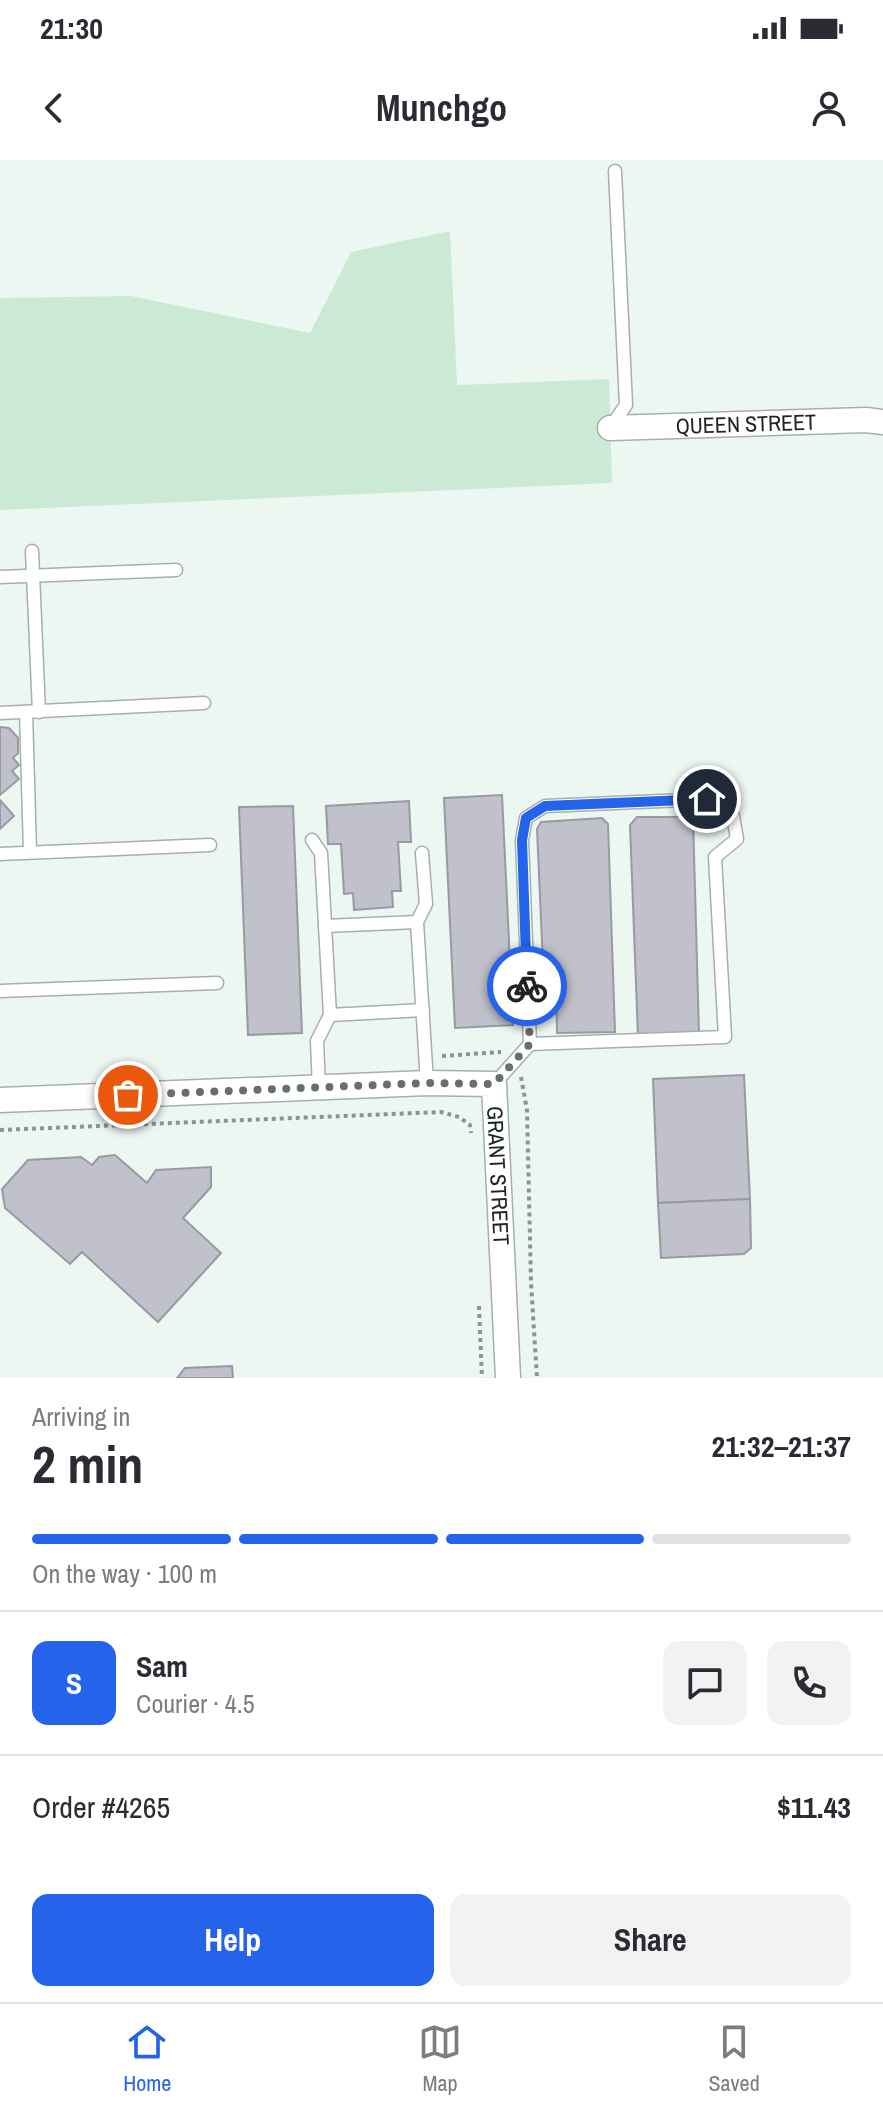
<!DOCTYPE html>
<html lang="en">
<head>
<meta charset="utf-8">
<style>
	body { margin:0; font-family:"Archivo Narrow",sans-serif; background:#f2f2f3; color:#2b2b33; height:100vh; display:flex; flex-direction:column; font-size:30px; white-space:nowrap }
	* { box-sizing:border-box; margin:0 }
	p { font-size:26px; color:#7c7c81 }
	.icon { flex:none; width:44px; height:44px; fill:none; stroke:currentColor; stroke-width:2; stroke-linecap:round; stroke-linejoin:round }
	.map { position:relative; height:1218px; overflow:hidden }
	.details { display:flex; flex-direction:column; background:#fff; flex:1 }
	.details>* { flex:none }
	.pin { position:absolute; display:grid; place-items:center; width:68px; height:68px; color:#fff; margin:-34px; border:4px solid #fff; border-radius:50%; box-shadow:0 2px 8px #0007 }
	.courier { position:absolute; display:grid; place-items:center; width:80px; height:80px; margin:-40px; border:6px solid #2563eb; border-radius:50%; background:#fff; color:#222; box-shadow:0 2px 10px #0007 }
	.headline em { font-style:normal; font-weight:700 }
	.headline div { display:flex; flex-direction:column-reverse }
	.headline { display:flex; align-items:center; justify-content:space-between; height:136px; padding:0 32px }
	h1 { font-size:52px; font-weight:700; line-height:60px }
	.bar { display:grid; grid-template-columns:repeat(4,1fr); gap:12px 8px; align-content:center; height:96px; padding:0 32px }
	.bar i { height:10px; border-radius:6px; background:#e1e1e2 }
	.bar .selected { background:#2563eb }
	.bar p { grid-column:span 4 }
	.line { display:flex; align-items:center; gap:20px; padding:0 32px; border-top:2px solid #e1e1e2 }
	.line div { flex:1 }
	.round { display:grid; place-items:center; flex:none; width:84px; height:84px; border-radius:16px; background:#f2f2f3 }
	.action { display:flex; gap:16px; margin-top:auto; padding:16px 32px }
	.action a { flex:1; height:92px; border-radius:16px; background:#2563eb; color:#fff; font-size:32px; font-weight:700; line-height:92px; text-align:center }
	.action a+a { background:#f2f2f3; color:#2b2b33 }
	.status { display:flex; justify-content:space-between; align-items:center; height:56px; padding:0 40px; background:#fff; direction:ltr }
	.status svg { height:22px; fill:currentColor }
	header { display:flex; justify-content:space-between; align-items:center; height:104px; padding:0 32px; background:#fff; font-size:36px; font-weight:700 }
	.tab-bar { display:flex; justify-content:space-around; align-items:center; height:112px; border-top:2px solid #e1e1e2; background:#fff; font-size:22px; color:#7c7c81 }
	.tab-bar a { display:grid; justify-items:center; gap:4px }
	.tab-bar .selected { color:#2563eb }
	.map>svg:first-child { display:block }
</style>
</head>
<body>
<div class="status"><b>21:30</b><svg viewBox="0 0 49 12"><path d="M0 12V9h3v3zM5 12V6h3v6zM10 12V3h3v9zM15 12V0h3v12zM26 1h20v11H26zM47 4h2v5h-2z"/></svg></div>
<header><svg class="icon" aria-label="back" viewBox="0 0 24 24"><path d="M15 5l-7 7 7 7"/></svg>Munchgo<svg class="icon" aria-label="person" viewBox="0 0 24 24"><circle cx="12" cy="8" r="4"/><path d="M4 21q1-7 8-7t8 7"/></svg></header>
<div class="map">
<svg width="883" height="1218" viewBox="0 0 883 1218">
	<rect width="100%" height="100%" fill="#edf7f1"/>
	<path fill="#cbead6" d="M 450,71 L 457,225 L 609,219 L 612,323 L 0,350 L 0,138 L 131,136 L 310,173 L 351,92 Z"/>
	<g fill="#c0c1cb" stroke="#989aa3" stroke-width="2">
		<path d="M 0,567 L 9,568 L 18,578 L 18,593 L 13,598 L 19,605 L 12,611 L 19,619 L 0,635 Z"/>
		<path d="M 502,635 L 513,865 L 455,868 L 444,638 Z"/>
		<path d="M 0,640 L 14,656 L 0,669 Z"/>
		<path d="M 409,641 L 411,682 L 398,682 L 401,731 L 392,731 L 393,747 L 354,750 L 353,733 L 344,734 L 341,684 L 328,684 L 326,646 Z"/>
		<path d="M 293,646 L 302,873 L 248,875 L 239,647 Z"/>
		<path d="M 637,657 L 693,657 L 699,874 L 638,877 L 630,665 Z"/>
		<path d="M 602,658 L 608,664 L 615,872 L 557,873 L 556,825 L 544,827 L 537,669 L 541,662 Z"/>
		<path d="M 744,915 L 750,1039 L 658,1043 L 653,919 Z"/>
		<path d="M 115,995 L 147,1023 L 156,1010 L 211,1007 L 211,1027 L 183,1058 L 221,1093 L 158,1162 L 82,1092 L 70,1104 L 5,1048 L 2,1029 L 28,1000 L 81,997 L 92,1005 L 99,997 Z"/>
		<path d="M 750,1039 L 751,1088 L 744,1094 L 661,1098 L 658,1043 Z"/>
		<path d="M 232,1206 L 233,1218 L 177,1218 L 185,1208 Z"/>
	</g>
	<g fill="none" stroke-linecap="round" stroke-linejoin="round">
		<g stroke="#a6b0aa" stroke-width="15">
			<g id="service">
				<path d="M 610,268 L 626,245 L 615,11"/>
				<path d="M 32,391 L 39,552"/>
				<path d="M 0,417 L 176,410"/>
				<path d="M 26,552 L 30,692"/>
				<path d="M 0,553 L 204,543"/>
				<path d="M 312,680 L 321,693 L 330,855 L 317,881 L 319,928"/>
				<path d="M 422,693 L 426,744 L 417,762 L 427,923"/>
				<path d="M 0,694 L 210,685"/>
				<path d="M 325,766 L 417,762"/>
				<path d="M 0,831 L 217,823"/>
				<path d="M 330,855 L 423,850"/>
				<path d="M 494,924 L 530,884 L 725,877 L 715,697 L 737,679 L 733,656 L 707,639 L 545,646 L 526,658 L 522,680 L 530,884"/>
			</g>
		</g>
		<g stroke="#a6b0aa" stroke-width="27">
			<g id="minor">
				<path id="s1" d="M 610,268 L 866,260 L 883,262"/>
				<path id="s2" d="M 0,940 L 427,923 L 494,924 L 508,1218"/>
			</g>
		</g>
		<g stroke="#8d9490" stroke-width="4" stroke-dasharray="4 4" stroke-linecap="butt">
			<path d="M 442,896 L 501,892"/>
			<path d="M 521,917 L 527,950 L 531,1123 L 537,1218"/>
			<path d="M 0,970 L 441,952 L 459,957 L 470,965 L 471,973"/>
			<path d="M 479,1146 L 482,1218"/>
		</g>
		<use href="#service" stroke="#fff" stroke-width="12"/>
		<use href="#minor" stroke="#fff" stroke-width="24"/>
	</g>
	<g fill="none" stroke-linecap="round" stroke-linejoin="round">
		<path stroke="#686e6a" stroke-width="8" stroke-dasharray="0 14.4" d="M 128,935 L 427,923 L 494,924 L 530,884 L 527,826"/>
		<path stroke="#2563eb" stroke-width="10" d="M 527,826 L 522,680 L 526,658 L 545,646 L 707,639"/>
	</g>
	<g text-anchor="middle" dominant-baseline="central" stroke-width="6" stroke-linejoin="round" paint-order="stroke">
		<g font-size="22" fill="#202422" stroke="#fff">
			<text stroke="none"><textPath href="#s1" startOffset="136">QUEEN STREET</textPath></text>
			<text stroke="none"><textPath href="#s2" startOffset="586">GRANT STREET</textPath></text>
		</g>
	</g>
</svg>
<div class="pin" style="left:128px;top:935px;background:#ea580c"><svg class="icon" aria-label="bag" viewBox="0 0 24 24"><path d="M5 8h14l-1 12H6zM9 8a3 3 0 0 1 6 0"/></svg></div>
<div class="pin" style="left:707px;top:639px;background:#1f2937"><svg class="icon" aria-label="home" viewBox="0 0 24 24"><path d="M3 11l9-7 9 7M6 9v11h12V9"/></svg></div>
<div class="courier" style="left:527px;top:826px"><svg class="icon" aria-label="bike" viewBox="0 0 24 24"><circle cx="6" cy="16" r="4"/><circle cx="18" cy="16" r="4"/><path d="M6 16l4-8h5l3 8M10 8l3 8H6M13 5h3"/></svg></div>
</div>
<section class="details">
<div class="headline"><div><h1>2 min</h1><p>Arriving in</p></div><em>21:32–21:37</em></div>
<div class="bar"><i class="selected"></i><i class="selected"></i><i class="selected"></i><i></i><p>On the way · 100 m</p></div>
<div class="line" style="height:144px"><b class="round" style="background:#2563eb;color:#fff">S</b><div><b>Sam</b><p>Courier · 4.5</p></div><a class="round"><svg class="icon" aria-label="chat" viewBox="0 0 24 24"><path d="M4 5h16v11H9l-5 4z"/></svg></a><a class="round"><svg class="icon" aria-label="phone" viewBox="0 0 24 24"><path d="M5 4h4l2 5-3 2q2 4 5 5l2-3 5 2v4C11 20 4 13 5 4z"/></svg></a></div>
<div class="line" style="height:104px"><div>Order #4265</div><b>$11.43</b></div>
<div class="action"><a>Help</a><a>Share</a></div>
</section>
<nav class="tab-bar">
<a class="selected"><svg class="icon" aria-label="home" viewBox="0 0 24 24"><path d="M3 11l9-7 9 7M6 9v11h12V9"/></svg>Home</a>
<a><svg class="icon" aria-label="map" viewBox="0 0 24 24"><path d="M3 6l6-2 6 2 6-2v14l-6 2-6-2-6 2zM9 4v14M15 6v14"/></svg>Map</a>
<a><svg class="icon" aria-label="saved" viewBox="0 0 24 24"><path d="M7 4h10v16l-5-4-5 4z"/></svg>Saved</a>
</nav>
</body>
</html>
